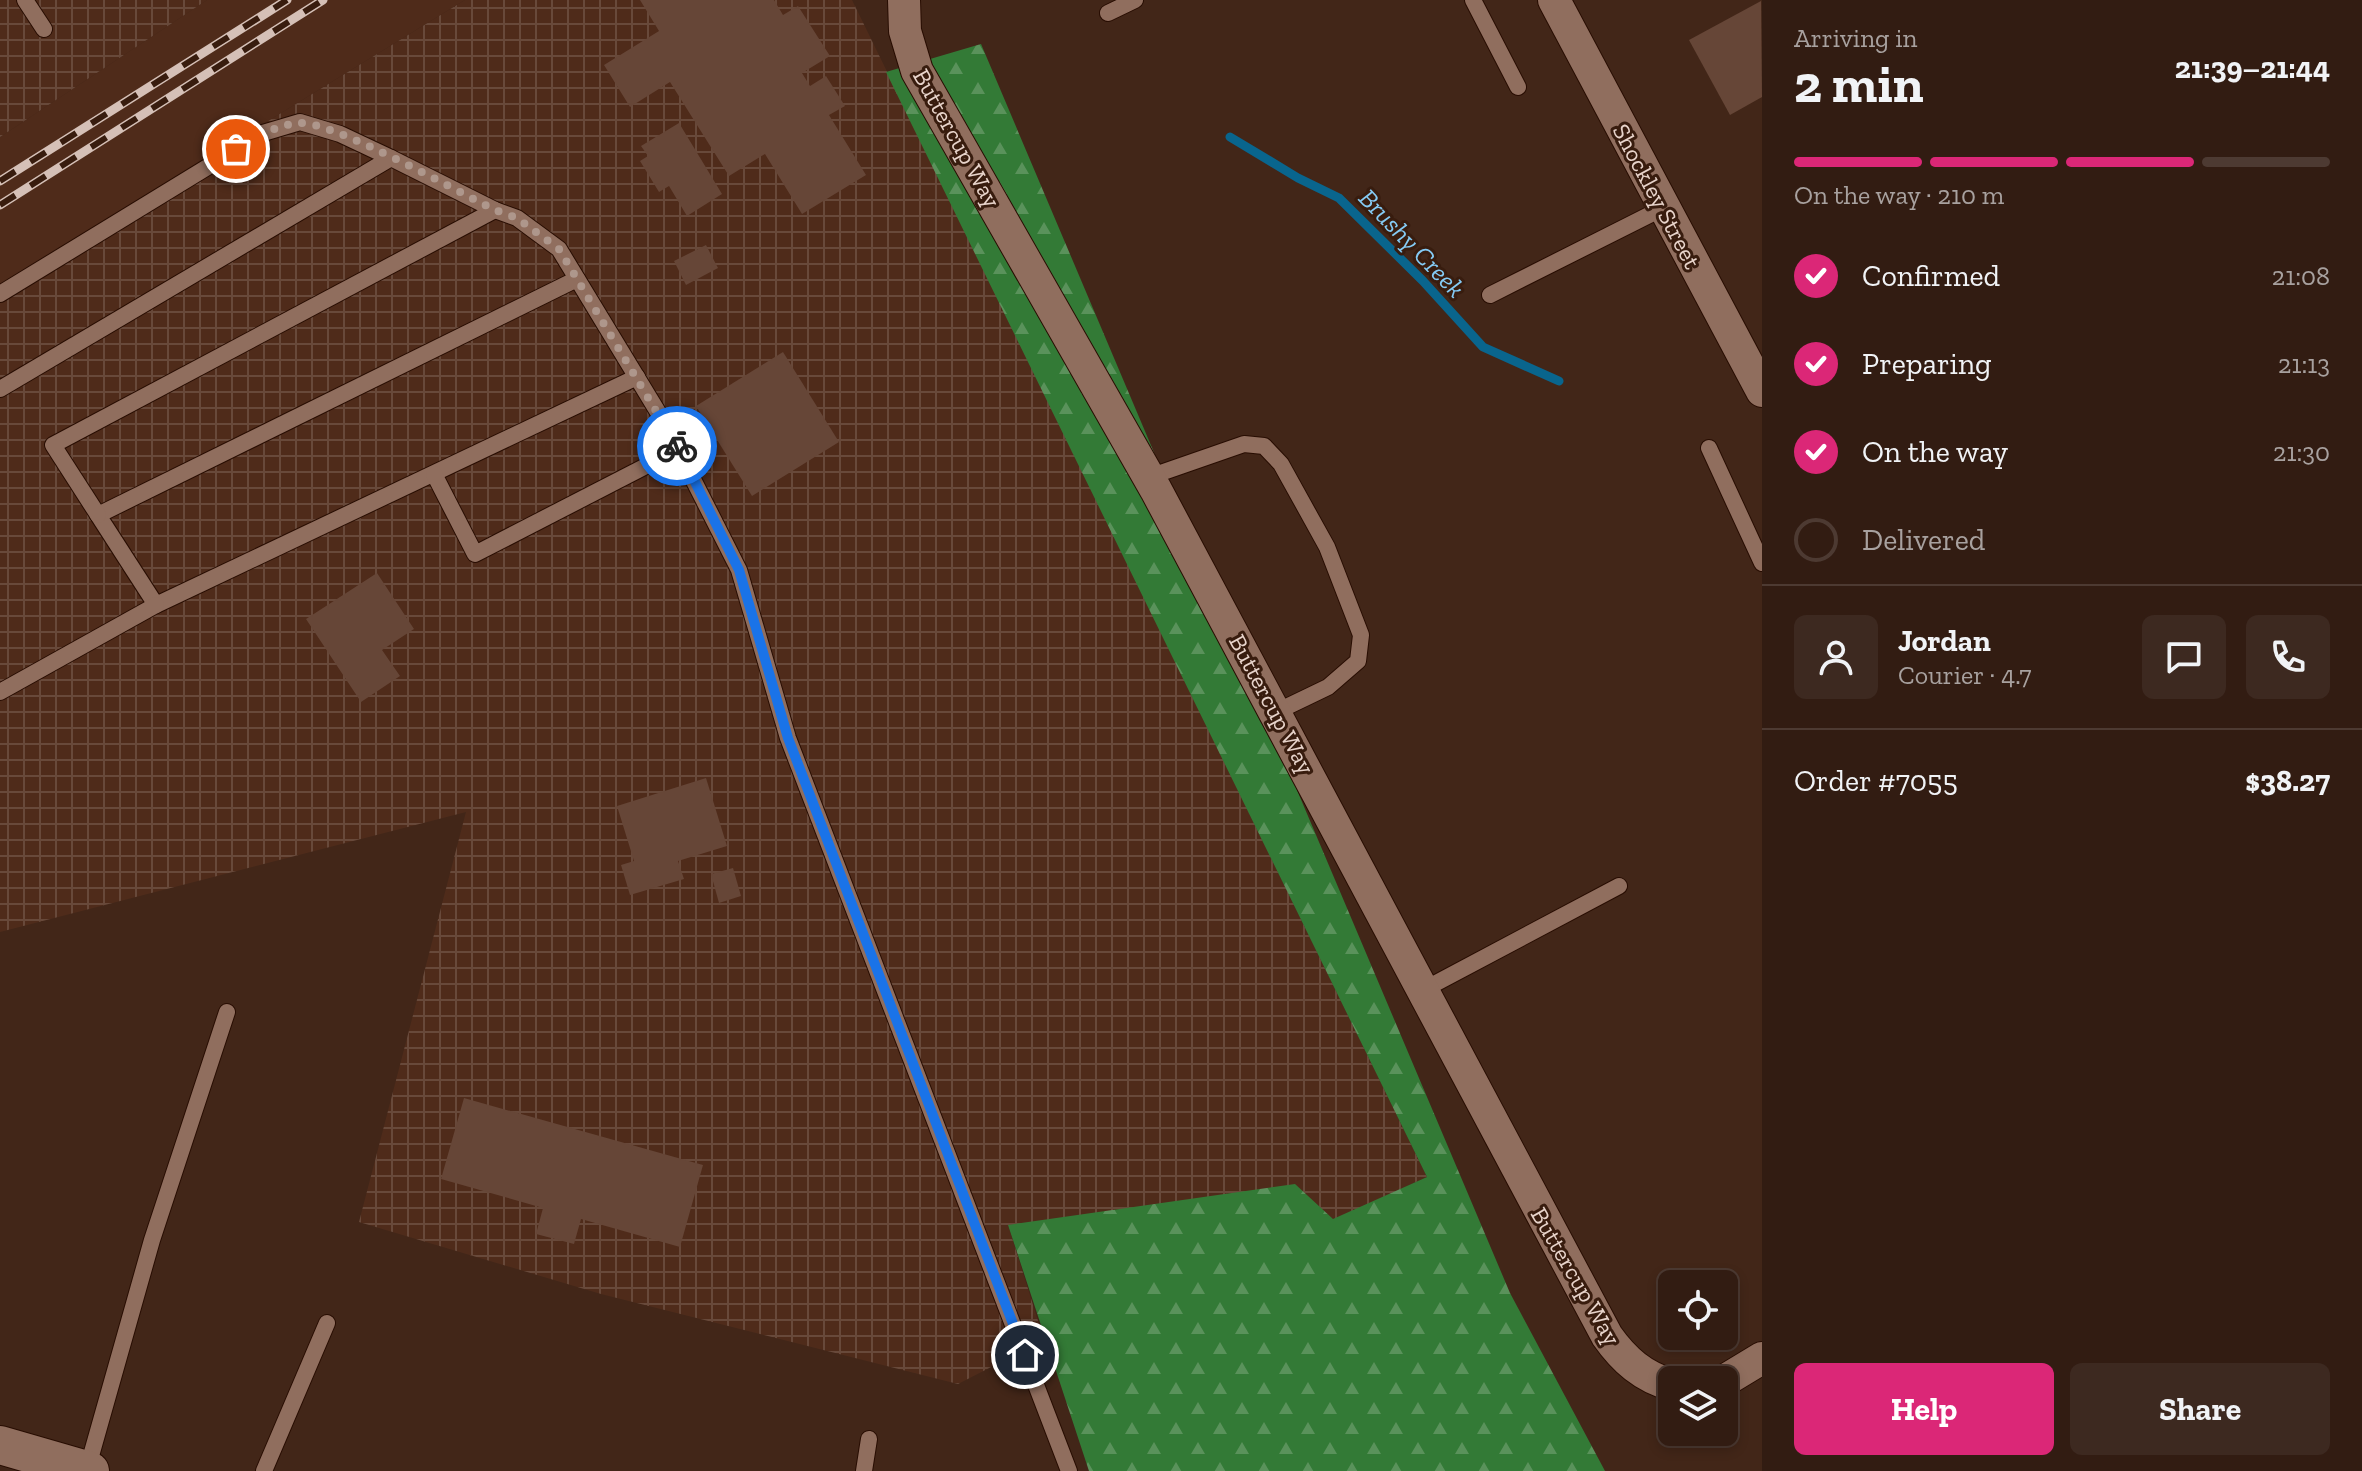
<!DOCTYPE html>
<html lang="en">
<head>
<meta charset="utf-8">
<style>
	body { margin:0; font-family:"Zilla Slab",serif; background:#3d2920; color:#f1f3f6; height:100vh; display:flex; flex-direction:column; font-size:30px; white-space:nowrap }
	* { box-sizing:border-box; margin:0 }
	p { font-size:26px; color:#a8a19f }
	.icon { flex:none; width:44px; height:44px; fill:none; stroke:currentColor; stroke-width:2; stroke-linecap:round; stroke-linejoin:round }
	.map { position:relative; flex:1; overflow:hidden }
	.sheet { display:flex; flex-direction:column; background:#321c12; width:600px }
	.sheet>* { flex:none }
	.fabs { position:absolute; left:1658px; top:1270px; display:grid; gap:16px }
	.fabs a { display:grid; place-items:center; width:80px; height:80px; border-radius:12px; background:#321c12; box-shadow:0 4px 12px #0003,0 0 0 2px #4d3a32; font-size:40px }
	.pin { position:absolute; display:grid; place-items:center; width:68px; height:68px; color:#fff; margin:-34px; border:4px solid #fff; border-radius:50%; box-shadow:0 2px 8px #0007 }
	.courier { position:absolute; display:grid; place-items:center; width:80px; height:80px; margin:-40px; border:6px solid #1a73e8; border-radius:50%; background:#fff; color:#222; box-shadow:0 2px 10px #0007 }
	.overview em { font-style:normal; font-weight:800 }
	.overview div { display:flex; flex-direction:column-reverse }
	.overview { display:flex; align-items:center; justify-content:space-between; height:136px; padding:0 32px }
	h1 { font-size:52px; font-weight:800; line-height:60px }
	.bar { display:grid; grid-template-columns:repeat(4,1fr); gap:12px 8px; align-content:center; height:96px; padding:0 32px }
	.bar i { height:10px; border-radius:6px; background:#4d3a32 }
	.bar .selected { background:#db2777 }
	.bar p { grid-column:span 4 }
	.line { display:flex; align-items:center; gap:20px; padding:0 32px; border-top:2px solid #4d3a32 }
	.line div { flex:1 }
	.round { display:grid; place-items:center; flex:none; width:84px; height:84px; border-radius:12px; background:#3d2920 }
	ol { padding:0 32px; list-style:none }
	li { display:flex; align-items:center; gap:24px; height:88px }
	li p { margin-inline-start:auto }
	li .icon { padding:8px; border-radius:50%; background:#db2777; color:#fff; stroke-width:4 }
	li:last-child { color:#a8a19f }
	li i { width:44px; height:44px; border:4px solid #4d3a32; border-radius:50% }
	.cta { display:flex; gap:16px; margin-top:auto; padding:16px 32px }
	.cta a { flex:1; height:92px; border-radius:12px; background:#db2777; color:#fff; font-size:32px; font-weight:800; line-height:92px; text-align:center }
	.cta a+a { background:#3d2920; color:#f1f3f6 }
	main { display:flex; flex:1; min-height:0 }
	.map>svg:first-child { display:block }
</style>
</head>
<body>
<main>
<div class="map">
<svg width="1762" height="1471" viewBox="0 0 1762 1471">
	<defs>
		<pattern id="industrial-grid" width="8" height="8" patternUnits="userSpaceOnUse" patternTransform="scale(2)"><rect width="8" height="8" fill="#4f2b1a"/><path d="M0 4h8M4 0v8" fill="none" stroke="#68493a"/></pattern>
		<pattern id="forest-firs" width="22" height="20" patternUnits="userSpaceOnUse" patternTransform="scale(2)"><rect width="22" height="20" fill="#337a36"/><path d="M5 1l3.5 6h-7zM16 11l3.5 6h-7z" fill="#5a925b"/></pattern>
	</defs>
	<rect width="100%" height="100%" fill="#422618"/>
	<path fill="#4f2b1a" d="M 207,0 L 465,0 L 0,286 L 0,137 Z"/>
	<g fill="url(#industrial-grid)">
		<path d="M 0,0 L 207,0 L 0,137 Z"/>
		<path d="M 465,0 L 852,0 L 1427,1177 L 1333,1220 L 1008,1225 L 1044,1340 L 958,1384 L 601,1294 L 359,1222 L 466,812 L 0,932 L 0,286 Z"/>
	</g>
	<path fill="url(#forest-firs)" d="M 981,44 L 1510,1293 L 1605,1471 L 1089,1471 L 1008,1225 L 1295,1184 L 1333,1219 L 1427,1177 L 886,72 Z"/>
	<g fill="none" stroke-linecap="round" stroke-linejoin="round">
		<path stroke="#09658d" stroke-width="9" d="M 1230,137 L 1298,178 L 1339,198 L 1423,281 L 1483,347 L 1559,381"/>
	</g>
	<g fill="#664637">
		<path d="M 640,0 L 774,0 L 783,15 L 798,6 L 830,56 L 802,73 L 810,86 L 826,76 L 845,106 L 829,115 L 866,175 L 802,214 L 765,154 L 729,176 L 670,82 L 630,107 L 604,65 L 659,31 Z"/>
		<path d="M 1761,1 L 1762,97 L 1730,115 L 1689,40 Z"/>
		<path d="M 679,123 L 722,194 L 687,216 L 669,186 L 659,192 L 640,161 L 648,156 L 641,146 Z"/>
		<path d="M 706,245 L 718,268 L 686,285 L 674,261 Z"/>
		<path d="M 783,352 L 839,442 L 752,496 L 696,406 Z"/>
		<path d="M 377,573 L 414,629 L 382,650 L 400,676 L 361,702 L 306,619 Z"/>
		<path d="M 706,778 L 727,846 L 678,861 L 684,879 L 630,895 L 621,865 L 634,861 L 617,806 Z"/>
		<path d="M 733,868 L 741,896 L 719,903 L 711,874 Z"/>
		<path d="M 464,1098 L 703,1165 L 680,1247 L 581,1219 L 574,1244 L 536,1234 L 543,1208 L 441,1179 Z"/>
	</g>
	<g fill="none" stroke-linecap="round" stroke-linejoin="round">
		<g stroke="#280d02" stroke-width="18">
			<g id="service">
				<path d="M 25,0 L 44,29"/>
				<path d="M 1473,0 L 1518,87"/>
				<path d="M 1108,13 L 1135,0"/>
				<path d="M 391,158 L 495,210 L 517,218 L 559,249 L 664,422 L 739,570 L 788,738 L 1069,1471"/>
				<path d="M 577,279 L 98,515 L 156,605 L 637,377"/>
				<path d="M 0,294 L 263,133 L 300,122 L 340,134 L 391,158 L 0,389"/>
				<path d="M 1490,295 L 1663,208"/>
				<path d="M 1709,448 L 1762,563"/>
				<path d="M 434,474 L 475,554 L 679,449"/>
				<path d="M 1149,477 L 1244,444 L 1264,446 L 1281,464 L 1327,547 L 1361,635 L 1358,661 L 1328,687 L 1276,712"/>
				<path d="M 98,515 L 53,445 L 495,210"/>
				<path d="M 0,692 L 156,605"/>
				<path d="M 1423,990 L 1619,886"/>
				<path d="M 87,1470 L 152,1240 L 227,1012"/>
				<path d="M 264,1471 L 327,1323"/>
				<path d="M 864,1471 L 869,1439"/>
			</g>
		</g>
		<g stroke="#280d02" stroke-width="34">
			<g id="minor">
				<path d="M 904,0 L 905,31 L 917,71 L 1156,490 L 1607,1336 C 1624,1360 1643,1377 1672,1385"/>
				<path d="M 1554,0 L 1762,391"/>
				<path d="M 1724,1381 L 1762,1358"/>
			</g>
		</g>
		<g stroke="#280d02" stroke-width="40">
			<path id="tertiary" d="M 0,1445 L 90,1471"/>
		</g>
		<use href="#service" stroke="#906e5e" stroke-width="16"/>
		<use href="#minor" stroke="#906e5e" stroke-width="32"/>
		<use href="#tertiary" stroke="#906e5e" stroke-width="38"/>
		<g stroke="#d5c0b7" stroke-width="9">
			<g id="rail">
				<path d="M 0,181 L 287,0"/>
				<path d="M 0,205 L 323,0"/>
			</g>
		</g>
		<use href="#rail" stroke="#381c0e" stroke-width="6" stroke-dasharray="18" stroke-linecap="butt"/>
	</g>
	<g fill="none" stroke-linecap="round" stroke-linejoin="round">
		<path stroke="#ae978c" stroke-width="8" stroke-dasharray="0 14.4" d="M 236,149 C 255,138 276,125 298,123 C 329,119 460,193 495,210 L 517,218 L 559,249 L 677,446"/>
		<path stroke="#1a73e8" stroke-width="10" d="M 677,446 L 739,570 L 788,738 L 1025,1355"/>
	</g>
	<g text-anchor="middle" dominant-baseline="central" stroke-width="6" stroke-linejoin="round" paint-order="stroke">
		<g font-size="24" fill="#e8d4cb" stroke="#381c0e">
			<text transform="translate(957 138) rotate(61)">Buttercup Way</text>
			<text transform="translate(1657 196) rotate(62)">Shockley Street</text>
			<text transform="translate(1272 704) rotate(62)">Buttercup Way</text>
			<text transform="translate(1576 1276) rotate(60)">Buttercup Way</text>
		</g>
		<g font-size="26" font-style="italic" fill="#85cbf5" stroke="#381c0e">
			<text transform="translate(1412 243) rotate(46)">Brushy Creek</text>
		</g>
	</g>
</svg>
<div class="fabs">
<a><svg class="icon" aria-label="locate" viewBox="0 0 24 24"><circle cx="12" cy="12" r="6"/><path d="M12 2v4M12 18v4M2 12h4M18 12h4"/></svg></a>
<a><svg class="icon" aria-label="layers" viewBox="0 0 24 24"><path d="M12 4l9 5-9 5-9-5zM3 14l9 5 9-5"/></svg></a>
</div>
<div class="pin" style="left:236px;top:149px;background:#ea580c"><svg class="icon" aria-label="bag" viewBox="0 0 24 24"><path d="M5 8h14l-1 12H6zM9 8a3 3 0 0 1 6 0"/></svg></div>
<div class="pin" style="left:1025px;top:1355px;background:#1f2937"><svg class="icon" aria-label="home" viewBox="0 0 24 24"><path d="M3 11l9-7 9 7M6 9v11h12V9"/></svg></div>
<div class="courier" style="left:677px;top:446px"><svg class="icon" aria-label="bike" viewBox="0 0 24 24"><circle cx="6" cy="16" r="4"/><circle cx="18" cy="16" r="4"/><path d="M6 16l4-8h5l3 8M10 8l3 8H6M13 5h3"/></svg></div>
</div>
<section class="sheet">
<div class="overview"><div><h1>2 min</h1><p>Arriving in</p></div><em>21:39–21:44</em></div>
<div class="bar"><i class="selected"></i><i class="selected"></i><i class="selected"></i><i></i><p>On the way · 210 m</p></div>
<ol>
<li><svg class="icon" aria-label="check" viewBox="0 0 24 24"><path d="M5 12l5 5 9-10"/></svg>Confirmed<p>21:08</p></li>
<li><svg class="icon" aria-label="check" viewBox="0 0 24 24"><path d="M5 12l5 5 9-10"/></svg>Preparing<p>21:13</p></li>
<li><svg class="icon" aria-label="check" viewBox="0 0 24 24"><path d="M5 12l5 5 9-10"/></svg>On the way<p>21:30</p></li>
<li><i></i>Delivered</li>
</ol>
<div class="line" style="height:144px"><a class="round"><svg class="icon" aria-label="person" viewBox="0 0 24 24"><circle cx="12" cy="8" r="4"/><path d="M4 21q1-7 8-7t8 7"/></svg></a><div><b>Jordan</b><p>Courier · 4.7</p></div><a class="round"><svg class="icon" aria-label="chat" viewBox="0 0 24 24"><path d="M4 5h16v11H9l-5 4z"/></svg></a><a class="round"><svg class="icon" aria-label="phone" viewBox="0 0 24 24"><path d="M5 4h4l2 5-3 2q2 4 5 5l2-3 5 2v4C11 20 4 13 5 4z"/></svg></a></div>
<div class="line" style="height:104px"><div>Order #7055</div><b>$38.27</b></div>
<div class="cta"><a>Help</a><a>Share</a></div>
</section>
</main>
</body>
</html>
